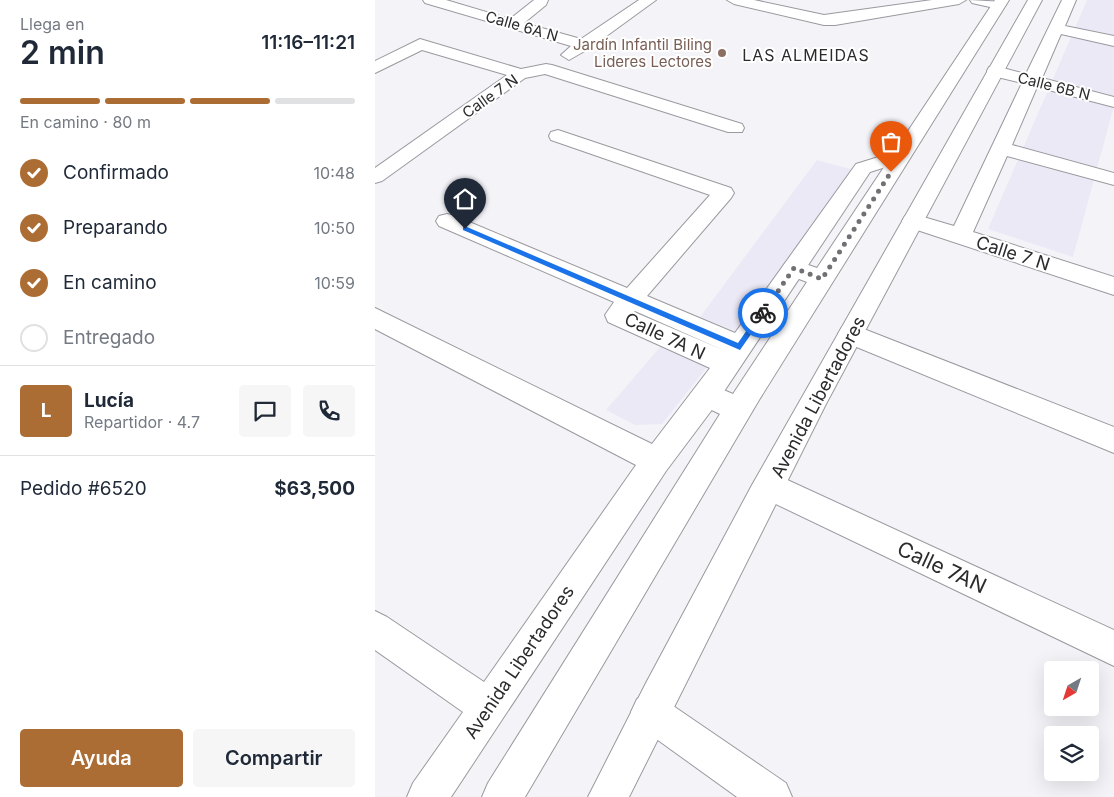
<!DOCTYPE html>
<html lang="es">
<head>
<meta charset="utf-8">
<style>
	body { margin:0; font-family:Inter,sans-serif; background:#f6f6f7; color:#1f2937; height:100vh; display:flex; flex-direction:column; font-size:19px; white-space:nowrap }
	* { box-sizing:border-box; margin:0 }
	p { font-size:16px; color:#747a83 }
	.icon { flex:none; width:28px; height:28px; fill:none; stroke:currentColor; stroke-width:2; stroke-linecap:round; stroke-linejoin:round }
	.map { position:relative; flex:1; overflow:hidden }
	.details { display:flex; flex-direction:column; background:#fff; width:375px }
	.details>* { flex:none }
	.needle { width:32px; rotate:219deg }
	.fabs { position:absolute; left:669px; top:661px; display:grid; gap:10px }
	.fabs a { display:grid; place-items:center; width:55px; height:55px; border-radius:5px; background:#fff; box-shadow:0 5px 20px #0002; font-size:25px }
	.pin { position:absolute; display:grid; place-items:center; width:42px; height:42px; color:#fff; margin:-51px -21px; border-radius:50% 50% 50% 0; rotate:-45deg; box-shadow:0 0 5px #0007 }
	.pin .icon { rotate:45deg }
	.courier { position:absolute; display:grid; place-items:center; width:50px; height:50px; margin:-25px; border:4px solid #1a73e8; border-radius:50%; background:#fff; color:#222; box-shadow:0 1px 6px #0007 }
	.head em { font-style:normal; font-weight:600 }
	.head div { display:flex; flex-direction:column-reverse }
	.head { display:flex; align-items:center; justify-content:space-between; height:85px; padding:0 20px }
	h1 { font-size:32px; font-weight:600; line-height:38px }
	.bar { display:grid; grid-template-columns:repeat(4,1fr); gap:8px 5px; align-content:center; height:60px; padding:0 20px }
	.bar i { height:6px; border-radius:4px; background:#e0e1e3 }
	.bar .current { background:#ac6d34 }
	.bar p { grid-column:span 4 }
	.line { display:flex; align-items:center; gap:12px; padding:0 20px; border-top:1px solid #e0e1e3 }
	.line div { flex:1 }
	.round { display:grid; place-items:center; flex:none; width:52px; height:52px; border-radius:5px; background:#f6f6f7 }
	ol { padding:0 20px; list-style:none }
	li { display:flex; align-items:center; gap:15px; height:55px }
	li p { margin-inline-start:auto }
	li .icon { padding:5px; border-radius:50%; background:#ac6d34; color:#fff; stroke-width:4 }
	li:last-child { color:#747a83 }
	li i { width:28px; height:28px; border:2px solid #e0e1e3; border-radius:50% }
	.primary-button { display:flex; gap:10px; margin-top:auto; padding:10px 20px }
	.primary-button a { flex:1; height:58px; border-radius:5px; background:#ac6d34; color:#fff; font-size:20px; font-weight:600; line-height:58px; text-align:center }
	.primary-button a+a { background:#f6f6f7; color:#1f2937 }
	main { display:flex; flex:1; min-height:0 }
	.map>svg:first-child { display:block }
</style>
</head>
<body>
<main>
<section class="details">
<div class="head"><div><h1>2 min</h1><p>Llega en</p></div><em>11:16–11:21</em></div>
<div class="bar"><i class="current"></i><i class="current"></i><i class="current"></i><i></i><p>En camino · 80 m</p></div>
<ol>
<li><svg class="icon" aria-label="check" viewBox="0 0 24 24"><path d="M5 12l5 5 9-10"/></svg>Confirmado<p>10:48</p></li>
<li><svg class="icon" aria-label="check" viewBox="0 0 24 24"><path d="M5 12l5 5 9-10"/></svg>Preparando<p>10:50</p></li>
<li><svg class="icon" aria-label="check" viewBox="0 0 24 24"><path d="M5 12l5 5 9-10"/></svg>En camino<p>10:59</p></li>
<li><i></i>Entregado</li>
</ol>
<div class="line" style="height:90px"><b class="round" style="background:#ac6d34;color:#fff">L</b><div><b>Lucía</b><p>Repartidor · 4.7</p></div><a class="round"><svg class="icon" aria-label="chat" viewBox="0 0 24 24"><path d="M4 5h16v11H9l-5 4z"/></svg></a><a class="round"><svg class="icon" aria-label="phone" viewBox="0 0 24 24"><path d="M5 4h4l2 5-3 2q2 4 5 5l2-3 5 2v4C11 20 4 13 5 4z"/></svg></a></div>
<div class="line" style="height:65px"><div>Pedido #6520</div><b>$63,500</b></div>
<div class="primary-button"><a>Ayuda</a><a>Compartir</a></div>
</section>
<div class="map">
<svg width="739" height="797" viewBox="0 0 739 797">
	<rect width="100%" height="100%" fill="#f4f3f8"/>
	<g fill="#ece9f6">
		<path d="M 712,0 L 739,0 L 739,106 L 698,257 L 613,229 Z"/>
		<path d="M 442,160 L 479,170 L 363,332 L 325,317 Z"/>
		<path d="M 287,345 L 332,367 L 287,424 L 260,425 L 231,410 Z"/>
	</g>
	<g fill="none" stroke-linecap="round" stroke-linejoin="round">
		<g stroke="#9b999f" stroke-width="2">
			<g id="minor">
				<path d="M 48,0 L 71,0 L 135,19 L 159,0 L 173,0 L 171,5 L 149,23 L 206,39 L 264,0 L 281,0 L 215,48 L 194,60 L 186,55 L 196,46 L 50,3 Z"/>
				<path d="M 352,0 L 379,0 L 449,15 L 557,0 L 591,0 L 584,4 L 460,25 L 449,25 L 359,4 Z"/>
				<path d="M 595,0 L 629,2 L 631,5 L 624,9 L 597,3 Z"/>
				<path d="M 687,0 L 701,0 L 690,26 L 739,36 L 739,46 L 686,34 L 667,78 L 739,97 L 739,107 L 662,87 L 637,145 L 739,173 L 739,185 L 632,156 L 598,232 L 739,277 L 739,295 L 530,226 L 527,221 L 530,216 L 538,214 L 579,226 L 647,83 L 614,75 L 612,71 L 614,67 L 620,66 L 651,74 Z"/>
				<path d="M 45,39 L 146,69 L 171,64 L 177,65 L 367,124 L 369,128 L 367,132 L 353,132 L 170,74 L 150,78 L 7,181 L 0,183 L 0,168 L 132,75 L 47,50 L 0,73 L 0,61 Z"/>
				<path d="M 183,130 L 356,188 L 359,193 L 356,198 L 272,296 L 360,333 L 481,164 L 526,150 L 533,152 L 536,156 L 533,160 L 495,172 L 336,411 L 291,471 L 76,797 L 32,797 L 38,783 L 88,712 L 0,650 L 0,611 L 12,617 L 109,682 L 261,465 L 0,329 L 0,308 L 277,444 L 335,368 L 233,322 L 230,315 L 239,302 L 64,226 L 61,221 L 64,216 L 72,214 L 80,216 L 252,288 L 335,195 L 176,140 L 174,136 L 176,132 ZM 260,311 L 348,350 L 259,312 Z"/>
				<path d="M 476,324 L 739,427 L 739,453 L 467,341 L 463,334 L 467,327 Z"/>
				<path d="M 395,472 L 739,630 L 739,666 L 384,496 L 380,486 L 384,476 Z"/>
				<path d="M 275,693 L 288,699 L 411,783 L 417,797 L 362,797 L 262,725 L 256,712 L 262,699 Z"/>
			</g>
		</g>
		<g stroke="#9b999f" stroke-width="2">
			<g id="major">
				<path d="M 620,0 L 634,0 L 384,400 L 150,797 L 107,797 L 113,783 L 345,414 L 322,403 L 318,395 L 322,387 L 332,383 L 358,394 L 432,282 L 411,274 L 407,268 L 411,262 L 419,260 L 442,268 Z"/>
				<path d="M 653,0 L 667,0 L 451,404 L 254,797 L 213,797 L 271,683 L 377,485 Z"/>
			</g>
		</g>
		<use href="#minor" fill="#fff" fill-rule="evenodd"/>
		<use href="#major" fill="#fff" fill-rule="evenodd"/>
	</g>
	<path fill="#1a73e8" d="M 88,227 L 92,227 L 363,343 L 385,311 L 391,313 L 365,350 L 88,230 Z"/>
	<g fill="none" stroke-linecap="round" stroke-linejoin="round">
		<path stroke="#717073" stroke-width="5" stroke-dasharray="0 9" d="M 388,313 L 419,268 L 447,279 L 516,172"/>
	</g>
	<circle fill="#8d6e63" stroke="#fff" stroke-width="2" cx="347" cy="53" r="5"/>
	<g text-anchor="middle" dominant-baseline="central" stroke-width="4" stroke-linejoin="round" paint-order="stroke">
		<g font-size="15" fill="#2b2a2c" stroke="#fff">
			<text transform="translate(147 26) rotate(16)">Calle 6A N</text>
			<text transform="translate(679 86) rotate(14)">Calle 6B N</text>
			<text transform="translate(115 96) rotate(-35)">Calle 7 N</text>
		</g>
		<g font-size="15" fill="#785e54" stroke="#fff" text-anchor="end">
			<text x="337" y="44">Jardín Infantil Biling<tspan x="337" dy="17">Lideres Lectores</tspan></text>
		</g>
		<g font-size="16" letter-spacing="1" fill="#2b2a2c" stroke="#fff">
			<text x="431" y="55">LAS ALMEIDAS</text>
		</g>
		<g font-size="18" fill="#2b2a2c" stroke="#fff">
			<text transform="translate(638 253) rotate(18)">Calle 7 N</text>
			<text transform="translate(290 336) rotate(25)">Calle 7A N</text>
			<text transform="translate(443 397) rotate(-62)">Avenida Libertadores</text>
			<text transform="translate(144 662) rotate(-56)">Avenida Libertadores</text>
		</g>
		<g font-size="21" fill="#2b2a2c" stroke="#fff">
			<text transform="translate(567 567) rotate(25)">Calle 7AN</text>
		</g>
	</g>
</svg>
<div class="fabs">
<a><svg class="needle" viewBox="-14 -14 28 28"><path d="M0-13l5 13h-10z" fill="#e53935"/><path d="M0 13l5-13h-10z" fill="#747a83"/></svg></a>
<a><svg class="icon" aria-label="layers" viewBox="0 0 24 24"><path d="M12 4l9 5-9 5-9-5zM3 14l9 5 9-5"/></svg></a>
</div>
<div class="pin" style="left:516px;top:172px;background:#ea580c"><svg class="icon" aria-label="bag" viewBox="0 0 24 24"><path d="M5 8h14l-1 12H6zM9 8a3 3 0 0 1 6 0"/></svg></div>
<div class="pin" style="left:90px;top:229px;background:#1f2937"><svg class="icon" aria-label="home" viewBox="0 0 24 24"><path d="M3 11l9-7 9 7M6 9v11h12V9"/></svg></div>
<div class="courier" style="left:388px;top:313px"><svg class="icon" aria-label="bike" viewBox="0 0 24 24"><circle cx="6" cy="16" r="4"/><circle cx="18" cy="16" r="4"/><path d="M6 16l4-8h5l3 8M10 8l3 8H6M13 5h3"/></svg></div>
</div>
</main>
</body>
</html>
